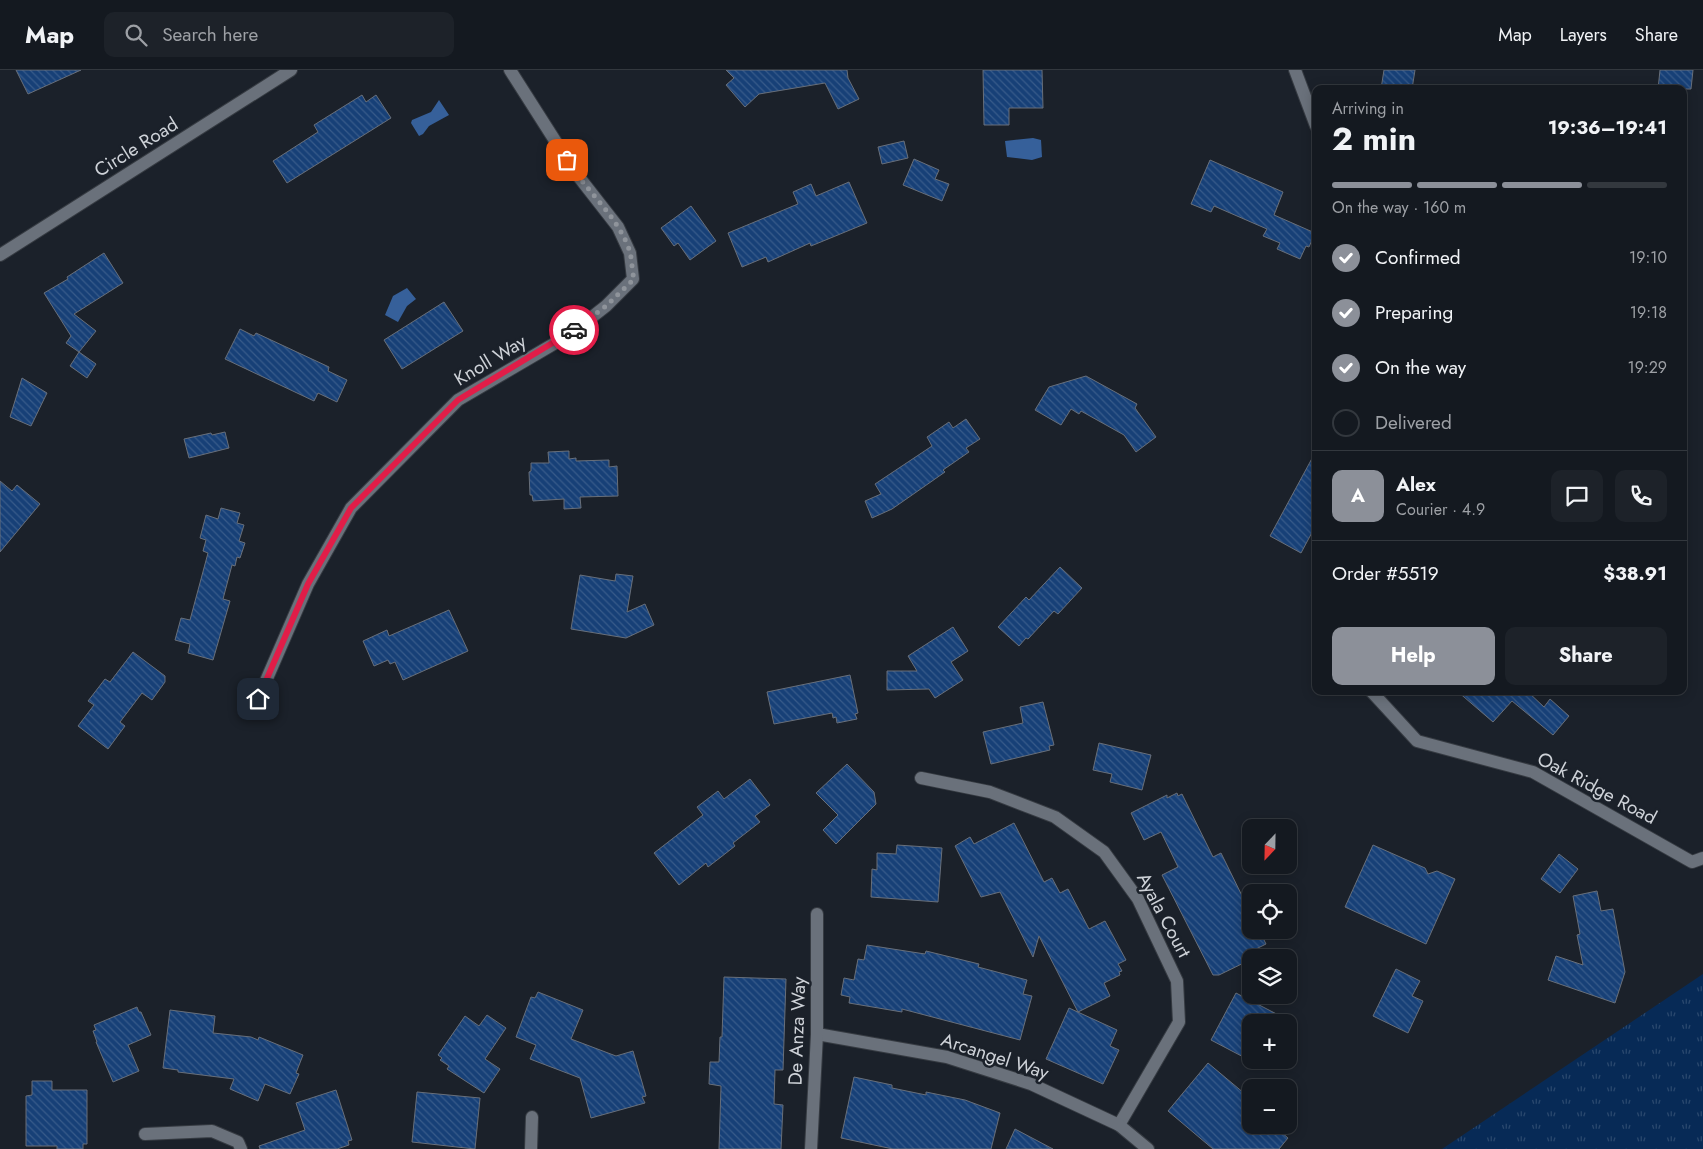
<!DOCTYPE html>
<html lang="en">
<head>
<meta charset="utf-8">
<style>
	body { margin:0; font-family:Jost,sans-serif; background:#1d2229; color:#f1f3f6; height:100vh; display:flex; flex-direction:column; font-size:19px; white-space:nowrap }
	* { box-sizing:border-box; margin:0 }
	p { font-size:16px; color:#9da0a5 }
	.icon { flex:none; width:28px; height:28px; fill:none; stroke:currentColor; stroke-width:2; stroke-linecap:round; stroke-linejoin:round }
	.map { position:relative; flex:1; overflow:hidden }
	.sheet { position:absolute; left:1312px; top:15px; width:375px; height:610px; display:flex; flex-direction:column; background:#141920; border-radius:10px; box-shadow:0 2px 12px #0003,0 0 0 1px #33383e }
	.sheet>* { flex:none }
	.needle { width:32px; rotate:202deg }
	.tools { position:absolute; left:1242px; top:749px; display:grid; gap:10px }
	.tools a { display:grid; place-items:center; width:55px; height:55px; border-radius:10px; background:#141920; box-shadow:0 2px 12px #0003,0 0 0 1px #33383e; font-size:25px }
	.pin { position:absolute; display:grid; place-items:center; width:42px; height:42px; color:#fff; margin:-21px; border-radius:10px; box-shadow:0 2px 8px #0006 }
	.courier { position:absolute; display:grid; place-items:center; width:50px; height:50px; margin:-25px; border:4px solid #e11d48; border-radius:50%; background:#fff; color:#222; box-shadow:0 1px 6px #0007 }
	.overview em { font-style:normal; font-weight:700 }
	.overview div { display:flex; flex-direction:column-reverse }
	.overview { display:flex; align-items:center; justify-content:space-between; height:85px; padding:0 20px }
	h1 { font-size:32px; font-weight:700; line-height:38px }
	.bar { display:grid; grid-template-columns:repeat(4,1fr); gap:8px 5px; align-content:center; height:60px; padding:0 20px }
	.bar i { height:6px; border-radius:4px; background:#33383e }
	.bar .current { background:#8c9099 }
	.bar p { grid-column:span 4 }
	.line { display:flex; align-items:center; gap:12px; padding:0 20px; border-top:1px solid #33383e }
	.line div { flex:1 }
	.round { display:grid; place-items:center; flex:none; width:52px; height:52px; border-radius:10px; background:#1d2229 }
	ol { padding:0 20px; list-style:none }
	li { display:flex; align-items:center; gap:15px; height:55px }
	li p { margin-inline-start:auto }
	li .icon { padding:5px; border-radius:50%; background:#8c9099; color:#fff; stroke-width:4 }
	li:last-child { color:#9da0a5 }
	li i { width:28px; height:28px; border:2px solid #33383e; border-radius:50% }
	.cta { display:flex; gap:10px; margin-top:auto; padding:10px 20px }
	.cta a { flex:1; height:58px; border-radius:10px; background:#8c9099; color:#fff; font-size:20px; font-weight:700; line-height:58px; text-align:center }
	.cta a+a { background:#1d2229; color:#f1f3f6 }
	header { display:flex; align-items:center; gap:30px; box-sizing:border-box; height:70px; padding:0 25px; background:#141920; border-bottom:1px solid #33383e }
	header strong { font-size:24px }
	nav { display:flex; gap:28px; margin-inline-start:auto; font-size:18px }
	.search { width:350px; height:45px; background:#1d2229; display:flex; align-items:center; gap:12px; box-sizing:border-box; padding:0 18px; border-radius:10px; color:#9da0a5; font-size:19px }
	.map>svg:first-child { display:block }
</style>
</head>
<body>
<header>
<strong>Map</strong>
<div class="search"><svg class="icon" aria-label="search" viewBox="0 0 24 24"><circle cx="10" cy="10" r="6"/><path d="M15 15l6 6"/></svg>Search here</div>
<nav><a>Map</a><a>Layers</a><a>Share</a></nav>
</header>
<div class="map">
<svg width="1703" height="1079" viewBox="0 0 1703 1079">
	<defs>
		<pattern id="grass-tufts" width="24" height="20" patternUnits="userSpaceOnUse" patternTransform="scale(1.25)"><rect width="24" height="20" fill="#072a56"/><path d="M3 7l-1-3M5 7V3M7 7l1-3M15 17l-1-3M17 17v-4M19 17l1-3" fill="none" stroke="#2a486e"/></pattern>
		<pattern id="building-back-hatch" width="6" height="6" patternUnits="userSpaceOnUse" patternTransform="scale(1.25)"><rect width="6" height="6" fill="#174077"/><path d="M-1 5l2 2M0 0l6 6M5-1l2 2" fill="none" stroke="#385b8a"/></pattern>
	</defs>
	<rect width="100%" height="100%" fill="#1b212a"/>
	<path fill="url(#grass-tufts)" d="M 1703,904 L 1703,1079 L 1442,1079 Z"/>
	<g fill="#36609a">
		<path d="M 439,30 L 449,45 L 429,56 L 423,64 L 419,66 L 411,53 L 412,50 L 431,42 Z"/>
		<path d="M 1033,68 L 1041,70 L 1042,87 L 1032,90 L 1007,87 L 1005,71 Z"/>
		<path d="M 407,218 L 416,229 L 407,236 L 398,252 L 385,245 L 393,226 Z"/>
	</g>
	<g fill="url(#building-back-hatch)" stroke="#686f7a">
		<path d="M 16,0 L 81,0 L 28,24 Z"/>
		<path d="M 726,0 L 847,0 L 848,8 L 859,29 L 838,39 L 825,13 L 759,24 L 745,37 L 726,15 L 734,8 Z"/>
		<path d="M 983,0 L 1042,0 L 1043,38 L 1009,38 L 1009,55 L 984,55 Z"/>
		<path d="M 1384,0 L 1415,0 L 1412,19 L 1381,19 Z"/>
		<path d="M 1660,0 L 1693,0 L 1691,19 L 1658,19 Z"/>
		<path d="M 362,25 L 366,32 L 376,25 L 391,48 L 287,113 L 273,91 L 318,62 L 314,55 Z"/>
		<path d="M 904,71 L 908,88 L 882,94 L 878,77 Z"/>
		<path d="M 914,89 L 939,100 L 935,109 L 949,114 L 942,131 L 903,115 Z"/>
		<path d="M 1210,90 L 1283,122 L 1274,145 L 1315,163 L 1309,177 L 1306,176 L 1300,189 L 1277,179 L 1280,173 L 1263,166 L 1267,159 L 1214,136 L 1211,142 L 1191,134 Z"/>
		<path d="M 849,112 L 867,153 L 811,176 L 810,173 L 768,192 L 766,187 L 742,197 L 728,163 L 798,134 L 793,122 L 811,114 L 816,126 Z"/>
		<path d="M 691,136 L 716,171 L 690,190 L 678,173 L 674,176 L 661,158 Z"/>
		<path d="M 104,183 L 123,213 L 74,244 L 96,261 L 79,282 L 96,294 L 87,308 L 70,296 L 79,282 L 66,273 L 71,266 L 44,223 L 68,209 L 67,207 Z"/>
		<path d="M 444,232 L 463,261 L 402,299 L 384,270 Z"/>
		<path d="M 240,259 L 254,266 L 256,263 L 329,297 L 328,301 L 347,310 L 337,332 L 318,323 L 314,331 L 225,289 Z"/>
		<path d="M 1086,306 L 1137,334 L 1135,338 L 1156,367 L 1136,382 L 1124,365 L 1081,341 L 1079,344 L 1071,339 L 1061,355 L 1035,340 L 1049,317 Z"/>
		<path d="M 22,308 L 47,323 L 31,356 L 10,347 Z"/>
		<path d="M 966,349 L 980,369 L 966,378 L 969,382 L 943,400 L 945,402 L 892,439 L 872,448 L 865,431 L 881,424 L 875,414 L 932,376 L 927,367 L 949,352 L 953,358 Z"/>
		<path d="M 225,362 L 229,378 L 189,388 L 184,369 L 211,363 L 212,365 Z"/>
		<path d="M 569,381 L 569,389 L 576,388 L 576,391 L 609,390 L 609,397 L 617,396 L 618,426 L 580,427 L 581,438 L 564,439 L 564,429 L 533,431 L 532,425 L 530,425 L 529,402 L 531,401 L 531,393 L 549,393 L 548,382 Z"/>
		<path d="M 1316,381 L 1316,455 L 1301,483 L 1270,466 Z"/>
		<path d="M 0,411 L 12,421 L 17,415 L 40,434 L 0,482 Z"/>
		<path d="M 221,438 L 240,443 L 237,453 L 244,455 L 239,471 L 245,473 L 240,488 L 237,487 L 235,496 L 232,495 L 223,529 L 230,531 L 213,590 L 188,583 L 190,574 L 175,570 L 181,548 L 190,550 L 208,483 L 203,481 L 206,470 L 200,468 L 206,445 L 218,449 Z"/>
		<path d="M 1060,497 L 1082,518 L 1058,544 L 1054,541 L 1028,569 L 1026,568 L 1019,576 L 998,557 L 1026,527 L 1029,530 Z"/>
		<path d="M 616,504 L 633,506 L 627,542 L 645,534 L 654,555 L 626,568 L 571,559 L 580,505 L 615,511 Z"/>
		<path d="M 449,540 L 468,581 L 403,610 L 395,592 L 390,594 L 388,590 L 374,596 L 363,571 L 387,560 L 389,566 Z"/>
		<path d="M 953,557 L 968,581 L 951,592 L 963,610 L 935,628 L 929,619 L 887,620 L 887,601 L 917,601 L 908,586 Z"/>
		<path d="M 133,582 L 165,606 L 165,612 L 152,630 L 142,623 L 120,652 L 125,656 L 108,679 L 78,656 L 94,635 L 88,631 L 105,609 L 110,612 Z"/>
		<path d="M 850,605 L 858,643 L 855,644 L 857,649 L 837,653 L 836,647 L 833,648 L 832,643 L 774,654 L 767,622 Z"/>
		<path d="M 1457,621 L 1527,621 L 1544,637 L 1550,629 L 1569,646 L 1553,665 L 1512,631 L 1493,652 Z"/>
		<path d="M 1043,632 L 1054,675 L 1049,676 L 1050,680 L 991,694 L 983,662 L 1023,653 L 1020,637 Z"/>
		<path d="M 1099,673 L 1151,685 L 1142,720 L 1110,712 L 1112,704 L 1093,700 Z"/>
		<path d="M 847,694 L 874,722 L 876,734 L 836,774 L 823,760 L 838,745 L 816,723 Z"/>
		<path d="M 750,709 L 770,735 L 755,746 L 760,752 L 733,773 L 735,776 L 721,787 L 708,797 L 706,793 L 679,815 L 654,783 L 703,745 L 697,737 L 718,721 L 724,729 Z"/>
		<path d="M 1177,723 L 1178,726 L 1182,724 L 1213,787 L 1221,783 L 1251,844 L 1251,860 L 1259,860 L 1266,874 L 1252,881 L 1256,887 L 1219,905 L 1213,905 L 1162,805 L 1178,797 L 1161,762 L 1144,770 L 1131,743 L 1167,725 L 1167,728 Z"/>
		<path d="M 1014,753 L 1044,812 L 1052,808 L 1060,823 L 1068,819 L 1089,859 L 1105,851 L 1126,890 L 1118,894 L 1122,901 L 1119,902 L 1120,905 L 1104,913 L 1110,926 L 1078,942 L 1039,866 L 1033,887 L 1000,822 L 981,827 L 955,776 L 970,767 L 974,774 Z"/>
		<path d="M 897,775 L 942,778 L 938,832 L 871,827 L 872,799 L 877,800 L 877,783 L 896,784 Z"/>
		<path d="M 1373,775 L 1425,798 L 1428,804 L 1437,801 L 1455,809 L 1426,874 L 1345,837 Z"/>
		<path d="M 1559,784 L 1578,799 L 1560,823 L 1541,809 Z"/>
		<path d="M 1597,821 L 1601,841 L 1613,839 L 1625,902 L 1615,933 L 1548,910 L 1556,886 L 1583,895 L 1577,865 L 1580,864 L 1573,826 Z"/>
		<path d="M 867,875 L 925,884 L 926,881 L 979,894 L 978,897 L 1027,910 L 1023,924 L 1032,926 L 1020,970 L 902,939 L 902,942 L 849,933 L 850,927 L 841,925 L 844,908 L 854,910 L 858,889 L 864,890 Z"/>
		<path d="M 1396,899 L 1420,911 L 1412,926 L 1423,931 L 1408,963 L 1373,946 Z"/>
		<path d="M 724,907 L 786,909 L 783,1000 L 775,1000 L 774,1034 L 783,1035 L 781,1079 L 719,1079 L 721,1016 L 709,1014 L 710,992 L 719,992 L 720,967 L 722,967 Z"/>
		<path d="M 538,922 L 583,940 L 571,969 L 616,986 L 633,981 L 646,1026 L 642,1027 L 645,1033 L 591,1048 L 580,1008 L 530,989 L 536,975 L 516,967 L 531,927 L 535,928 Z"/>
		<path d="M 1236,923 L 1292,952 L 1251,952 L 1251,991 L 1211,970 Z"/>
		<path d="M 137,937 L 139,942 L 141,942 L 151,965 L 128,975 L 139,1001 L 113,1012 L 96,972 L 97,972 L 93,961 L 96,960 L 94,955 Z"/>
		<path d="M 1069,938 L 1117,960 L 1110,976 L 1119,980 L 1103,1014 L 1046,989 Z"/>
		<path d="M 170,940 L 215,946 L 213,963 L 251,967 L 258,970 L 259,967 L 303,985 L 296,1003 L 299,1004 L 290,1024 L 265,1014 L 258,1031 L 230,1019 L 234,1009 L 178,1002 L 178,1000 L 163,998 Z"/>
		<path d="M 487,945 L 506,958 L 485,989 L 500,999 L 484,1023 L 447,999 L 449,996 L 440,990 L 442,988 L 438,985 L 465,946 L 479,956 Z"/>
		<path d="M 1208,993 L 1251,1029 L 1251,1055 L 1273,1055 L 1288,1068 L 1279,1079 L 1213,1079 L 1168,1041 Z"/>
		<path d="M 854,1007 L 892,1015 L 892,1018 L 926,1025 L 926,1022 L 965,1030 L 1000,1043 L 991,1079 L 893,1079 L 841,1068 Z"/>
		<path d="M 32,1011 L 52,1011 L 52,1020 L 87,1020 L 87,1074 L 83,1074 L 83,1079 L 57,1079 L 57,1076 L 26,1076 L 26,1026 L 32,1025 Z"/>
		<path d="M 336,1020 L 352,1070 L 348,1071 L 349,1075 L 337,1079 L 260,1079 L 259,1076 L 305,1060 L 296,1033 Z"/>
		<path d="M 417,1022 L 480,1028 L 475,1079 L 412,1072 Z"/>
		<path d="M 1015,1059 L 1053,1079 L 1006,1079 Z"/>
	</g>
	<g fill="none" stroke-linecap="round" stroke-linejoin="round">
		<g stroke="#363b42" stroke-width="14">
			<g id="minor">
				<path d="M 1295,0 L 1316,56"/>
				<path d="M 0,185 L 291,0"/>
				<path d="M 1371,621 L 1417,671 L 1533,702 L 1692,792 L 1703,788"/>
				<path d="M 258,629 L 308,514 L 351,438 L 458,330 L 569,265 L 606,236 L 633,209 L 630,183 L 618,157 L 575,102 L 510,0"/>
				<path d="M 921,708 L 990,722 L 1055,747 L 1104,782 L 1138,829 L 1177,911 L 1179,952 L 1119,1055"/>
				<path d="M 817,964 L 947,987 L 1031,1014 L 1119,1055 L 1148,1079"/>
				<path d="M 145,1064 L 212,1061 L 238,1072 L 241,1079"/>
				<path d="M 531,1079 L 532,1047"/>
				<path d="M 811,1079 L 817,964 L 817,844"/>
			</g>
		</g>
		<use href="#minor" stroke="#6a717b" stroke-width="12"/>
	</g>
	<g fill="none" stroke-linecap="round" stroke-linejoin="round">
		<path stroke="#8f949b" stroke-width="5" stroke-dasharray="0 9" d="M 567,90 C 586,121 619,147 630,182 C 632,191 632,201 634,209 L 606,236 L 574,260"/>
		<path stroke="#e11d48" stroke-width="6" d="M 258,629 L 308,514 L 351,438 L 458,330 L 574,260"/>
	</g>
	<g text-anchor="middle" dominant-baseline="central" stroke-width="5" stroke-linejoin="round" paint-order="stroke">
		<g font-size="19" fill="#ced2d8" stroke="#1b212a">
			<text transform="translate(136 77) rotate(-32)">Circle Road</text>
			<text transform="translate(490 290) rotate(-31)">Knoll Way</text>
			<text transform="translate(1597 718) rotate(28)">Oak Ridge Road</text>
			<text transform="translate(1164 845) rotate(62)">Ayala Court</text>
			<text transform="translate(797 961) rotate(-88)">De Anza Way</text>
			<text transform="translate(995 986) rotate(18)">Arcangel Way</text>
		</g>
	</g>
</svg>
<div class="tools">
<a><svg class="needle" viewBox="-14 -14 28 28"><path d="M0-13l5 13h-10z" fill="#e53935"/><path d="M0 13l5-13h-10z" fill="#9da0a5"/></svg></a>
<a><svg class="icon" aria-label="locate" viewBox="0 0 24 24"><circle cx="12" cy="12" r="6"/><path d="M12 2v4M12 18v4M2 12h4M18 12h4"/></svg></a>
<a><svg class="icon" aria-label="layers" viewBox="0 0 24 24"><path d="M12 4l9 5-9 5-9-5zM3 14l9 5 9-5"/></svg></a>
<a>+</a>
<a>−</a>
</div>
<div class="pin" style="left:567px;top:90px;background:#ea580c"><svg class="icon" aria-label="bag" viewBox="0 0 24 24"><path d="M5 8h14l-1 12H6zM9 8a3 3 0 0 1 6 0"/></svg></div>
<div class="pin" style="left:258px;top:629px;background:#1f2937"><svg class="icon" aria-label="home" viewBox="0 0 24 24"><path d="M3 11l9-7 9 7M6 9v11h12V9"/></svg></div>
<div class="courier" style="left:574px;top:260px"><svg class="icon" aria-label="car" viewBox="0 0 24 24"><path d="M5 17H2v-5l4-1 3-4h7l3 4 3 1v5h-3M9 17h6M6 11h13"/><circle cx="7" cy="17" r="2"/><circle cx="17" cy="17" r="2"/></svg></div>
<section class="sheet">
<div class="overview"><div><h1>2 min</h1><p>Arriving in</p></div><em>19:36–19:41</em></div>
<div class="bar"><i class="current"></i><i class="current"></i><i class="current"></i><i></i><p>On the way · 160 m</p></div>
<ol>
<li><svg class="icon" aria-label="check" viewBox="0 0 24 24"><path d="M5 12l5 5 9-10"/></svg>Confirmed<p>19:10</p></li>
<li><svg class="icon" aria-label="check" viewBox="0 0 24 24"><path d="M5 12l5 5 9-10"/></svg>Preparing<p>19:18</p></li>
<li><svg class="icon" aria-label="check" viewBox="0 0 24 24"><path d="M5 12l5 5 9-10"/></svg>On the way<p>19:29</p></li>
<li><i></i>Delivered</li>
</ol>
<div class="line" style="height:90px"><b class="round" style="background:#8c9099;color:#fff">A</b><div><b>Alex</b><p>Courier · 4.9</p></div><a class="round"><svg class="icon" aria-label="chat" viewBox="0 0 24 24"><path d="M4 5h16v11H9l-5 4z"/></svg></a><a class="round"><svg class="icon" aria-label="phone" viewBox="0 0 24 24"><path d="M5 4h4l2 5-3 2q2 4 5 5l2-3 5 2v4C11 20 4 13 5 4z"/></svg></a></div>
<div class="line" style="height:65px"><div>Order #5519</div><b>$38.91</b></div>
<div class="cta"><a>Help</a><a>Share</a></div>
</section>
</div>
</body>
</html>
